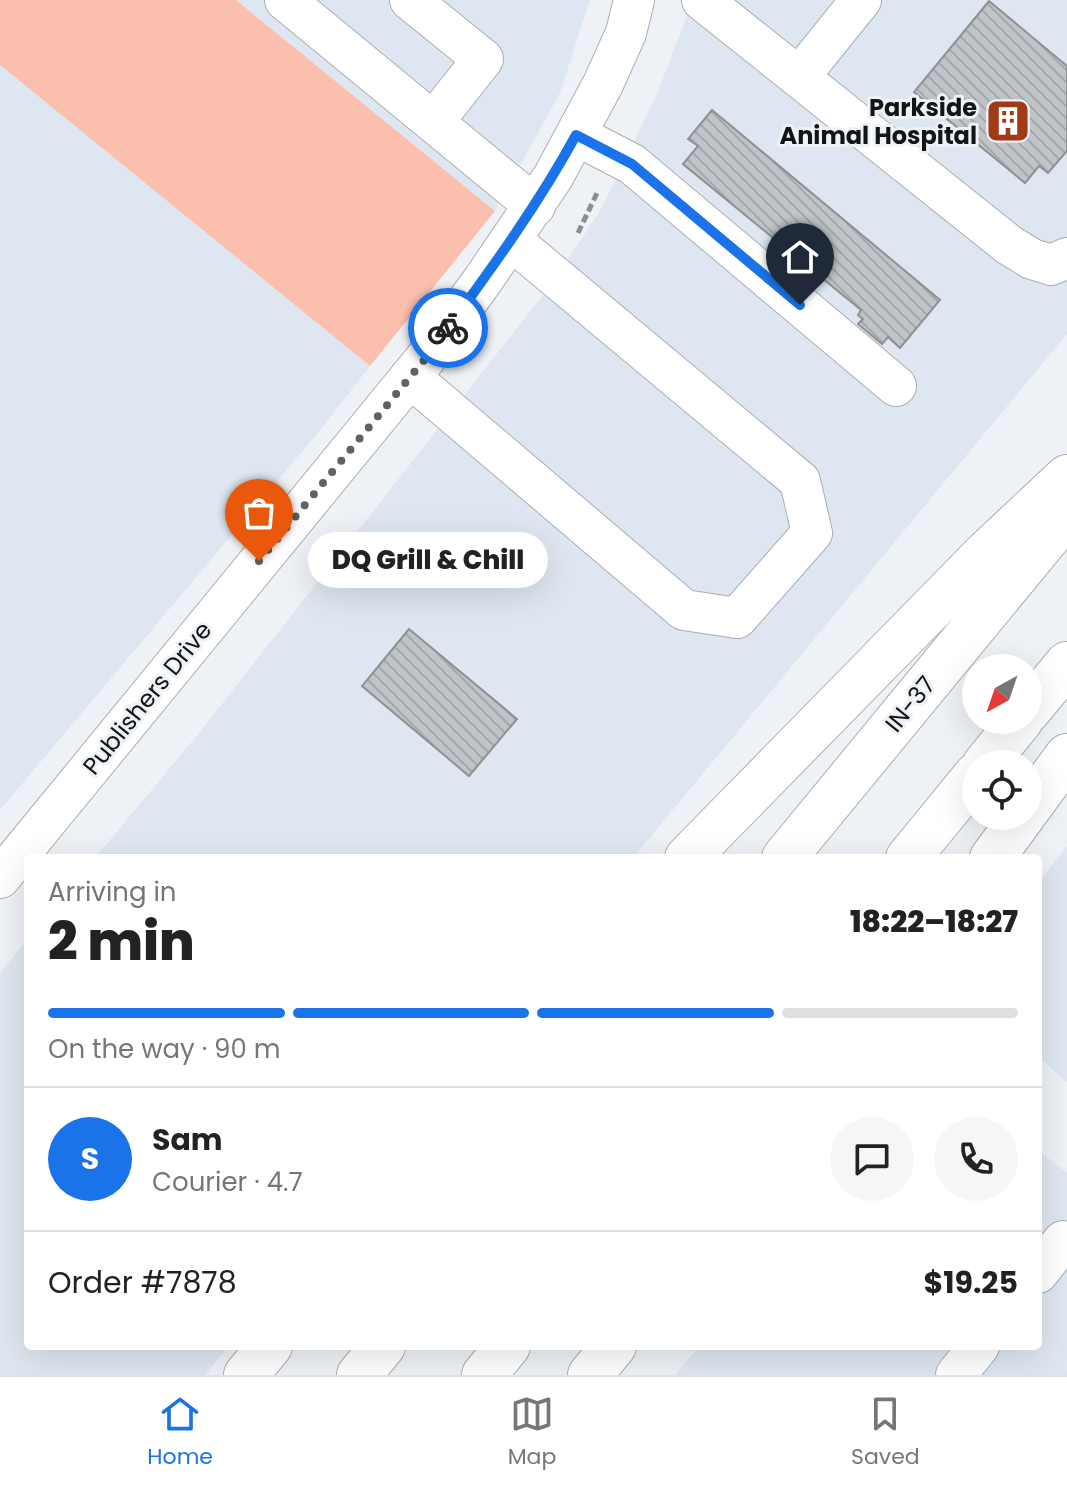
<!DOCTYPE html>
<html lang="en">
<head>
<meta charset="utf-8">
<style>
	body { margin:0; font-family:Poppins,sans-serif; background:#f6f6f6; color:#222; height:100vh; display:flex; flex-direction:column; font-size:30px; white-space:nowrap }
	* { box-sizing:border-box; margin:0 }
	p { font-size:26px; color:#767676 }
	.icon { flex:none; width:44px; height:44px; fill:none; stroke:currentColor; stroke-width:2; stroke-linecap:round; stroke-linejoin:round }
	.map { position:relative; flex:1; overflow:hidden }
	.side { position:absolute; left:24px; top:854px; width:1018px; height:496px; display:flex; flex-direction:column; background:#fff; border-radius:8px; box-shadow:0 8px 32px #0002 }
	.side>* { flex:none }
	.needle { width:52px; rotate:220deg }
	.tools { position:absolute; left:962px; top:654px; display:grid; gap:16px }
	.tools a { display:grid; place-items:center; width:80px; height:80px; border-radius:50%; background:#fff; box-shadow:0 8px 32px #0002; font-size:40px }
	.pin { position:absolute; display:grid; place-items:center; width:68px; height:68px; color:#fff; margin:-82px -34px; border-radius:50% 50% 50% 0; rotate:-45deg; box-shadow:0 0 8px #0007 }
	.pin .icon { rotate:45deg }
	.courier { position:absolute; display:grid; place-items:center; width:80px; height:80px; margin:-40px; border:6px solid #1a73e8; border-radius:50%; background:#fff; color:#222; box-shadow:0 2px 10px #0007 }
	.bubble { position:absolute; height:56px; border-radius:28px; background:#fff; box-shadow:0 8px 32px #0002; font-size:26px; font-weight:800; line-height:56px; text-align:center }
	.summary em { font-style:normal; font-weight:800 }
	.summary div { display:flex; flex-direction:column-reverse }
	.summary { display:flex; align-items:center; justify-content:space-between; height:136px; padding:0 24px }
	h1 { font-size:52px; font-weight:800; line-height:60px }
	.bar { display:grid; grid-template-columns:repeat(4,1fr); gap:12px 8px; align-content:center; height:96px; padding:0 24px }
	.bar i { height:10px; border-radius:6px; background:#e0e0e0 }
	.bar .current { background:#1a73e8 }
	.bar p { grid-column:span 4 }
	.line { display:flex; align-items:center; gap:20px; padding:0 24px; border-top:2px solid #e0e0e0 }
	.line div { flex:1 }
	.round { display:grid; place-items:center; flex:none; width:84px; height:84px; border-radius:42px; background:#f6f6f6 }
	.dock { display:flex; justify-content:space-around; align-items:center; height:112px; border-top:2px solid #e0e0e0; background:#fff; font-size:22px; color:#767676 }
	.dock a { display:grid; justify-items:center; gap:4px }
	.dock .current { color:#1a73e8 }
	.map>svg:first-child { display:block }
</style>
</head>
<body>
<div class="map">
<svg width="1067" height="1375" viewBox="0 0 1067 1375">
	<defs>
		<pattern id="building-back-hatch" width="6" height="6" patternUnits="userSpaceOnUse" patternTransform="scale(2)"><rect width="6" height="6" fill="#c0c4c8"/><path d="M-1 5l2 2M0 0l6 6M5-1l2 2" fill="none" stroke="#a4a8ab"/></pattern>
	</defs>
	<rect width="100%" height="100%" fill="#eef2f6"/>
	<g fill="#dee7f1">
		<path d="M 236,0 L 590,0 L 560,93 L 495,211 Z"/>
		<path d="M 693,0 L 1067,0 L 1067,334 L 633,858 L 95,858 L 199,733 L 550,286 L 600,211 L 657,94 Z"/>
		<path d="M 0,65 L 370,366 L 322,428 L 0,810 Z"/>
		<path d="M 1067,846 L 1067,1082 L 1038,1057 L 1038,883 Z"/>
		<path d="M 28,939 L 28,1346 L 229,1346 L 205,1375 L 0,1375 L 0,973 Z"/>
		<path d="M 1038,1150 L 1067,1173 L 1067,1375 L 675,1375 L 699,1346 L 1038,1346 Z"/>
	</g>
	<path fill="#fabfad" d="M 0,0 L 236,0 L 495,211 L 370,366 L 0,65 Z"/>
	<g fill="url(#building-back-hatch)" stroke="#8d9194" stroke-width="2">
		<path d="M 989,1 L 1067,66 L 1067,151 L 1048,173 L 1039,166 L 1025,183 L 914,92 Z"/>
		<path d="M 712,110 L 940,300 L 900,348 L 888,337 L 882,344 L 858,324 L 863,319 L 858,315 L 861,310 L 683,164 L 698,146 L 688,139 Z"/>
		<path d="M 409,629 L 517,719 L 469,776 L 362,686 Z"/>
	</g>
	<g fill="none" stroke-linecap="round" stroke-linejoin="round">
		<g stroke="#aaaeb1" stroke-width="42">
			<g id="minor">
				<path d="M 285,0 L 535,206"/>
				<path d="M 410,0 L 483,59 L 434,121"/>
				<path d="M 702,0 L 1009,245 L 1032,259 L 1051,265 L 1067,258"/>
				<path d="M 799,77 L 861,0"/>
				<path d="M 576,135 L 632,164 L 896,386"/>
				<path d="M 410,377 L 684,610 L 737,618 L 812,533 L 800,481 L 511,240"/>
				<path d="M 0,878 L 425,359 L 483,280 L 553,177 L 603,84 L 626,33 L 634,0"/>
				<path d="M 1038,1273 L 1063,1241 L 1067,1244"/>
				<path d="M 956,1375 L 979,1346"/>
			</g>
		</g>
		<g stroke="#aaaeb1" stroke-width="46">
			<g id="highway">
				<path d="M 1028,711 L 1067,664"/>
				<path d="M 985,764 L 1021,720"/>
				<path d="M 1028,809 L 1067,756"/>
				<path d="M 687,858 L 986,553 L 1067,477"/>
				<path d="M 784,858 L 1067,514"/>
				<path d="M 908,858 L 976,775"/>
				<path d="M 992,858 L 1023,816"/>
				<path d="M 246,1375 L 270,1346"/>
				<path d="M 359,1375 L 383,1346"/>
				<path d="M 484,1375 L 508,1346"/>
				<path d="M 590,1375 L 614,1346"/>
			</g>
		</g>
		<path stroke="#8c8f92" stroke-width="5" stroke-dasharray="8 4" stroke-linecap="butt" d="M 578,233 L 598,191"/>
		<use href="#minor" stroke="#fff" stroke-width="40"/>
		<use href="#highway" stroke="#fff" stroke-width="44"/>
	</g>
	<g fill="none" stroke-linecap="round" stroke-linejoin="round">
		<path stroke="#5f6264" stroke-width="8" stroke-dasharray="0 14.4" d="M 259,561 L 425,359 L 448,328"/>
		<path stroke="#1a73e8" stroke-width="10" d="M 448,328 C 494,265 539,203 576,135 L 632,164 L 800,305"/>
	</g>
	<defs>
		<g id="building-square" transform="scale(2.3)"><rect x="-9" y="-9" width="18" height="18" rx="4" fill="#a13a16" stroke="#eef2f6"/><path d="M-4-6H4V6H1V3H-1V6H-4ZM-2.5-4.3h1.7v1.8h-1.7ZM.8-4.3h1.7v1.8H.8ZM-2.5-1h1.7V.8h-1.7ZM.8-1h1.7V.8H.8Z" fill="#fff"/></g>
	</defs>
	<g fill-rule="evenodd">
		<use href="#building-square" x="1008" y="121"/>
	</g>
	<g text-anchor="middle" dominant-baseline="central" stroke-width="6" stroke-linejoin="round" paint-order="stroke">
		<g font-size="24" font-weight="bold" fill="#121415" stroke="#eef2f6" text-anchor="end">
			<text x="977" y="107">Parkside<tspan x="977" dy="28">Animal Hospital</tspan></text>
		</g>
		<g font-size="24" fill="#121415" stroke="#eef2f6">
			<text transform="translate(147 698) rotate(-51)">Publishers Drive</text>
			<text transform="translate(910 704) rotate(-51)">IN-37</text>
		</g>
	</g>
</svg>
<div class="tools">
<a><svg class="needle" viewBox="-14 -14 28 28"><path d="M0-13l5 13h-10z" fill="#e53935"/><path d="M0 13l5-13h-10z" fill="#767676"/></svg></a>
<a><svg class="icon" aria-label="locate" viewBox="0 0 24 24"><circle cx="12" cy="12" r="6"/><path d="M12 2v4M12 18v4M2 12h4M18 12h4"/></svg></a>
</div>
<div class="pin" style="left:259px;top:561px;background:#ea580c"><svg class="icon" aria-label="bag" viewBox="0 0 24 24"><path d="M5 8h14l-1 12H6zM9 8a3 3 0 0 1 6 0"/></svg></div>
<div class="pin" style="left:800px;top:305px;background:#1f2937"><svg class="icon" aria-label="home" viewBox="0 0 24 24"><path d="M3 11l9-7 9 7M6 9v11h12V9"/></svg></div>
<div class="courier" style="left:448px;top:328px"><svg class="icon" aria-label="bike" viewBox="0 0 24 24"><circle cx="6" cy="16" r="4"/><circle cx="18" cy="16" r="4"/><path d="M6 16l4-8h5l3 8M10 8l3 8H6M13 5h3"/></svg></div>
<div class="bubble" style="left:308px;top:532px;width:240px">DQ Grill &amp; Chill</div>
<section class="side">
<div class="summary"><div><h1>2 min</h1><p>Arriving in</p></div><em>18:22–18:27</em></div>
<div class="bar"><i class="current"></i><i class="current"></i><i class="current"></i><i></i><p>On the way · 90 m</p></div>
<div class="line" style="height:144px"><b class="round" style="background:#1a73e8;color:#fff">S</b><div><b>Sam</b><p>Courier · 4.7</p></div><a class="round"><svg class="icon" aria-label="chat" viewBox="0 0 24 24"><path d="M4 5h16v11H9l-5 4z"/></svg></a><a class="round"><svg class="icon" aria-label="phone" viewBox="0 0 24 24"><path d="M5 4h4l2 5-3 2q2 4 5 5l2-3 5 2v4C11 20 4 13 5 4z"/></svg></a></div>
<div class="line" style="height:104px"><div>Order #7878</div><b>$19.25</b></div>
</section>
</div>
<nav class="dock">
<a class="current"><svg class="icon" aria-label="home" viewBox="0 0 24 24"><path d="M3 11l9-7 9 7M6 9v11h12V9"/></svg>Home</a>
<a><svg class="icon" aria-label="map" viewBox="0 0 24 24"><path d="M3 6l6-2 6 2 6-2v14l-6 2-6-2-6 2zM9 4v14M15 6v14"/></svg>Map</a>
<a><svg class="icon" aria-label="saved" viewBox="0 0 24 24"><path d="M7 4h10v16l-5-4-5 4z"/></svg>Saved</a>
</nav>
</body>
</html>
